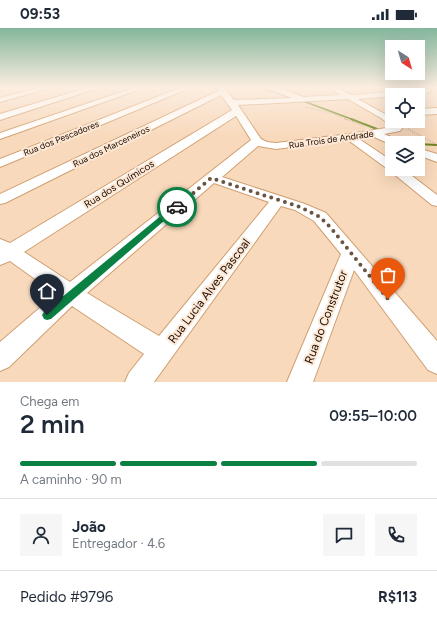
<!DOCTYPE html>
<html lang="pt">
<head>
<meta charset="utf-8">
<style>
	body { margin:0; font-family:Figtree,sans-serif; background:#f6f6f7; color:#1f2937; height:100vh; display:flex; flex-direction:column; font-size:15px; white-space:nowrap }
	* { box-sizing:border-box; margin:0 }
	p { font-size:13px; color:#747a83 }
	.icon { flex:none; width:22px; height:22px; fill:none; stroke:currentColor; stroke-width:2; stroke-linecap:round; stroke-linejoin:round }
	.map { position:relative; height:354px; overflow:hidden }
	.details { display:flex; flex-direction:column; background:#fff; flex:1 }
	.details>* { flex:none }
	.needle { width:26px; rotate:143deg }
	.buttons { position:absolute; left:385px; top:12px; display:grid; gap:8px }
	.buttons a { display:grid; place-items:center; width:40px; height:40px; border-radius:0px; background:#fff; box-shadow:0 4px 16px #0002; font-size:20px }
	.pin { position:absolute; display:grid; place-items:center; width:34px; height:34px; color:#fff; margin:-41px -17px; border-radius:50% 50% 50% 0; rotate:-45deg; box-shadow:0 0 4px #0007 }
	.pin .icon { rotate:45deg }
	.courier { position:absolute; display:grid; place-items:center; width:40px; height:40px; margin:-20px; border:3px solid #0b8043; border-radius:50%; background:#fff; color:#222; box-shadow:0 1px 5px #0007 }
	.overview em { font-style:normal; font-weight:600 }
	.overview div { display:flex; flex-direction:column-reverse }
	.overview { display:flex; align-items:center; justify-content:space-between; height:68px; padding:0 20px }
	h1 { font-size:26px; font-weight:600; line-height:30px }
	.bar { display:grid; grid-template-columns:repeat(4,1fr); gap:6px 4px; align-content:center; height:48px; padding:0 20px }
	.bar i { height:5px; border-radius:3px; background:#e0e1e3 }
	.bar .active { background:#0b8043 }
	.bar p { grid-column:span 4 }
	.line { display:flex; align-items:center; gap:10px; padding:0 20px; border-top:1px solid #e0e1e3 }
	.line div { flex:1 }
	.round { display:grid; place-items:center; flex:none; width:42px; height:42px; border-radius:0px; background:#f6f6f7 }
	.status { display:flex; justify-content:space-between; align-items:center; height:28px; padding:0 20px; background:#fff; direction:ltr }
	.status svg { height:11px; fill:currentColor }
	.map>svg:first-child { display:block }
</style>
</head>
<body>
<div class="status"><b>09:53</b><svg viewBox="0 0 49 12"><path d="M0 12V9h3v3zM5 12V6h3v6zM10 12V3h3v9zM15 12V0h3v12zM26 1h20v11H26zM47 4h2v5h-2z"/></svg></div>
<div class="map">
<svg width="437" height="354" viewBox="0 0 437 354">
	<rect width="100%" height="100%" fill="#f8d9bc"/>
	<g fill="none" stroke-linecap="round" stroke-linejoin="round">
		<g stroke="#6d851e" stroke-width="1.5">
			<path d="M 259,59 L 270,63 L 279,63"/>
			<path d="M 303,73 L 354,92"/>
		</g>
		<g stroke="#6d851e" stroke-width="2">
			<path d="M 351,91 L 377,101"/>
			<path d="M 397,113 L 411,115"/>
			<path d="M 418,116 L 437,117"/>
		</g>
		<g stroke="#d09f6f" stroke-width="2">
			<g id="minor">
				<path d="M 42,59 L 53,59 L 0,74 L 0,70 Z"/>
				<path d="M 90,59 L 101,59 L 0,92 L 0,86 Z"/>
				<path d="M 136,59 L 146,59 L 0,111 L 0,105 Z"/>
				<path d="M 182,59 L 192,59 L 0,139 L 0,131 Z"/>
				<path d="M 216,59 L 223,59 L 234,72 L 292,70 L 269,61 L 269,59 L 278,59 L 303,69 L 340,67 L 328,59 L 336,59 L 351,67 L 430,61 L 431,63 L 427,65 L 358,71 L 392,90 L 392,93 L 396,93 L 403,99 L 400,103 L 384,106 L 400,113 L 401,115 L 392,115 L 392,117 L 372,108 L 359,111 L 392,133 L 392,141 L 403,141 L 437,167 L 437,178 L 432,177 L 389,142 L 348,112 L 276,121 L 258,118 L 222,149 L 305,176 L 326,185 L 437,313 L 437,346 L 428,342 L 354,242 L 313,354 L 287,354 L 341,226 L 314,193 L 295,182 L 281,178 L 154,354 L 125,354 L 129,345 L 144,326 L 72,278 L 9,339 L 0,343 L 0,314 L 56,266 L 10,233 L 0,237 L 0,211 L 10,215 L 232,82 L 221,67 L 5,175 L 0,176 L 0,166 L 218,63 ZM 348,71 L 381,90 L 392,99 L 350,106 L 276,115 L 267,114 L 261,111 L 238,77 ZM 236,88 L 251,112 L 70,254 L 24,224 ZM 214,155 L 269,174 L 159,308 L 87,265 Z"/>
				<path d="M 437,80 L 437,86 L 418,87 L 418,81 Z"/>
				<path d="M 418,120 L 437,126 L 437,134 L 418,127 Z"/>
			</g>
		</g>
		<path stroke="#a38a73" stroke-width="1" stroke-dasharray="0.5 1.5" stroke-linecap="butt" d="M 306,79 L 331,85 L 348,92"/>
		<g stroke="#a38a73" stroke-width="1.5" stroke-dasharray="0.5 2" stroke-linecap="butt">
			<path d="M 345,91 L 364,98"/>
			<path d="M 408,101 L 437,117"/>
		</g>
		<use href="#minor" fill="#fff" fill-rule="evenodd"/>
	</g>
	<linearGradient id="sky" x2="0" y2="1"><stop stop-color="#84b69c"/><stop offset="0.55" stop-color="#fceee1"/><stop offset="1" stop-color="#fceee1" stop-opacity="0"/></linearGradient>
	<rect width="437" height="108" fill="url(#sky)"/>
	<path fill="#0b8043" d="M 174,177 L 180,179 L 51,291 L 47,292 L 44,291 L 42,287 L 44,284 Z"/>
	<g fill="none" stroke-linecap="round" stroke-linejoin="round">
		<path stroke="#6a5442" stroke-width="4" stroke-dasharray="0 7.2" d="M 177,179 L 211,150 L 300,179 L 320,189 L 331,200 L 388,271"/>
	</g>
	<g text-anchor="middle" dominant-baseline="central" stroke-width="4" stroke-linejoin="round" paint-order="stroke">
		<g font-size="9" fill="#1d0c00" stroke="#fde8d5">
			<text transform="translate(61 110) rotate(-22)">Rua dos Pescadores</text>
			<text transform="translate(331 111) rotate(-8)">Rua Trois de Andrade</text>
			<text transform="translate(111 118) rotate(-26)">Rua dos Marceneiros</text>
		</g>
		<g font-size="10" fill="#1d0c00" stroke="#fde8d5">
			<text transform="translate(119 156) rotate(-32)">Rua dos Químicos</text>
		</g>
		<g font-size="12" fill="#1d0c00" stroke="#fde8d5">
			<text transform="translate(209 263) rotate(-53)">Rua Lucia Alves Pascoal</text>
			<text transform="translate(326 289) rotate(-69)">Rua do Construtor</text>
		</g>
	</g>
</svg>
<div class="buttons">
<a><svg class="needle" viewBox="-14 -14 28 28"><path d="M0-13l5 13h-10z" fill="#e53935"/><path d="M0 13l5-13h-10z" fill="#747a83"/></svg></a>
<a><svg class="icon" aria-label="locate" viewBox="0 0 24 24"><circle cx="12" cy="12" r="6"/><path d="M12 2v4M12 18v4M2 12h4M18 12h4"/></svg></a>
<a><svg class="icon" aria-label="layers" viewBox="0 0 24 24"><path d="M12 4l9 5-9 5-9-5zM3 14l9 5 9-5"/></svg></a>
</div>
<div class="pin" style="left:388px;top:271px;background:#ea580c"><svg class="icon" aria-label="bag" viewBox="0 0 24 24"><path d="M5 8h14l-1 12H6zM9 8a3 3 0 0 1 6 0"/></svg></div>
<div class="pin" style="left:47px;top:287px;background:#1f2937"><svg class="icon" aria-label="home" viewBox="0 0 24 24"><path d="M3 11l9-7 9 7M6 9v11h12V9"/></svg></div>
<div class="courier" style="left:177px;top:179px"><svg class="icon" aria-label="car" viewBox="0 0 24 24"><path d="M5 17H2v-5l4-1 3-4h7l3 4 3 1v5h-3M9 17h6M6 11h13"/><circle cx="7" cy="17" r="2"/><circle cx="17" cy="17" r="2"/></svg></div>
</div>
<section class="details">
<div class="overview"><div><h1>2 min</h1><p>Chega em</p></div><em>09:55–10:00</em></div>
<div class="bar"><i class="active"></i><i class="active"></i><i class="active"></i><i></i><p>A caminho · 90 m</p></div>
<div class="line" style="height:72px"><a class="round"><svg class="icon" aria-label="person" viewBox="0 0 24 24"><circle cx="12" cy="8" r="4"/><path d="M4 21q1-7 8-7t8 7"/></svg></a><div><b>João</b><p>Entregador · 4.6</p></div><a class="round"><svg class="icon" aria-label="chat" viewBox="0 0 24 24"><path d="M4 5h16v11H9l-5 4z"/></svg></a><a class="round"><svg class="icon" aria-label="phone" viewBox="0 0 24 24"><path d="M5 4h4l2 5-3 2q2 4 5 5l2-3 5 2v4C11 20 4 13 5 4z"/></svg></a></div>
<div class="line" style="height:52px"><div>Pedido #9796</div><b>R$113</b></div>
</section>
</body>
</html>
